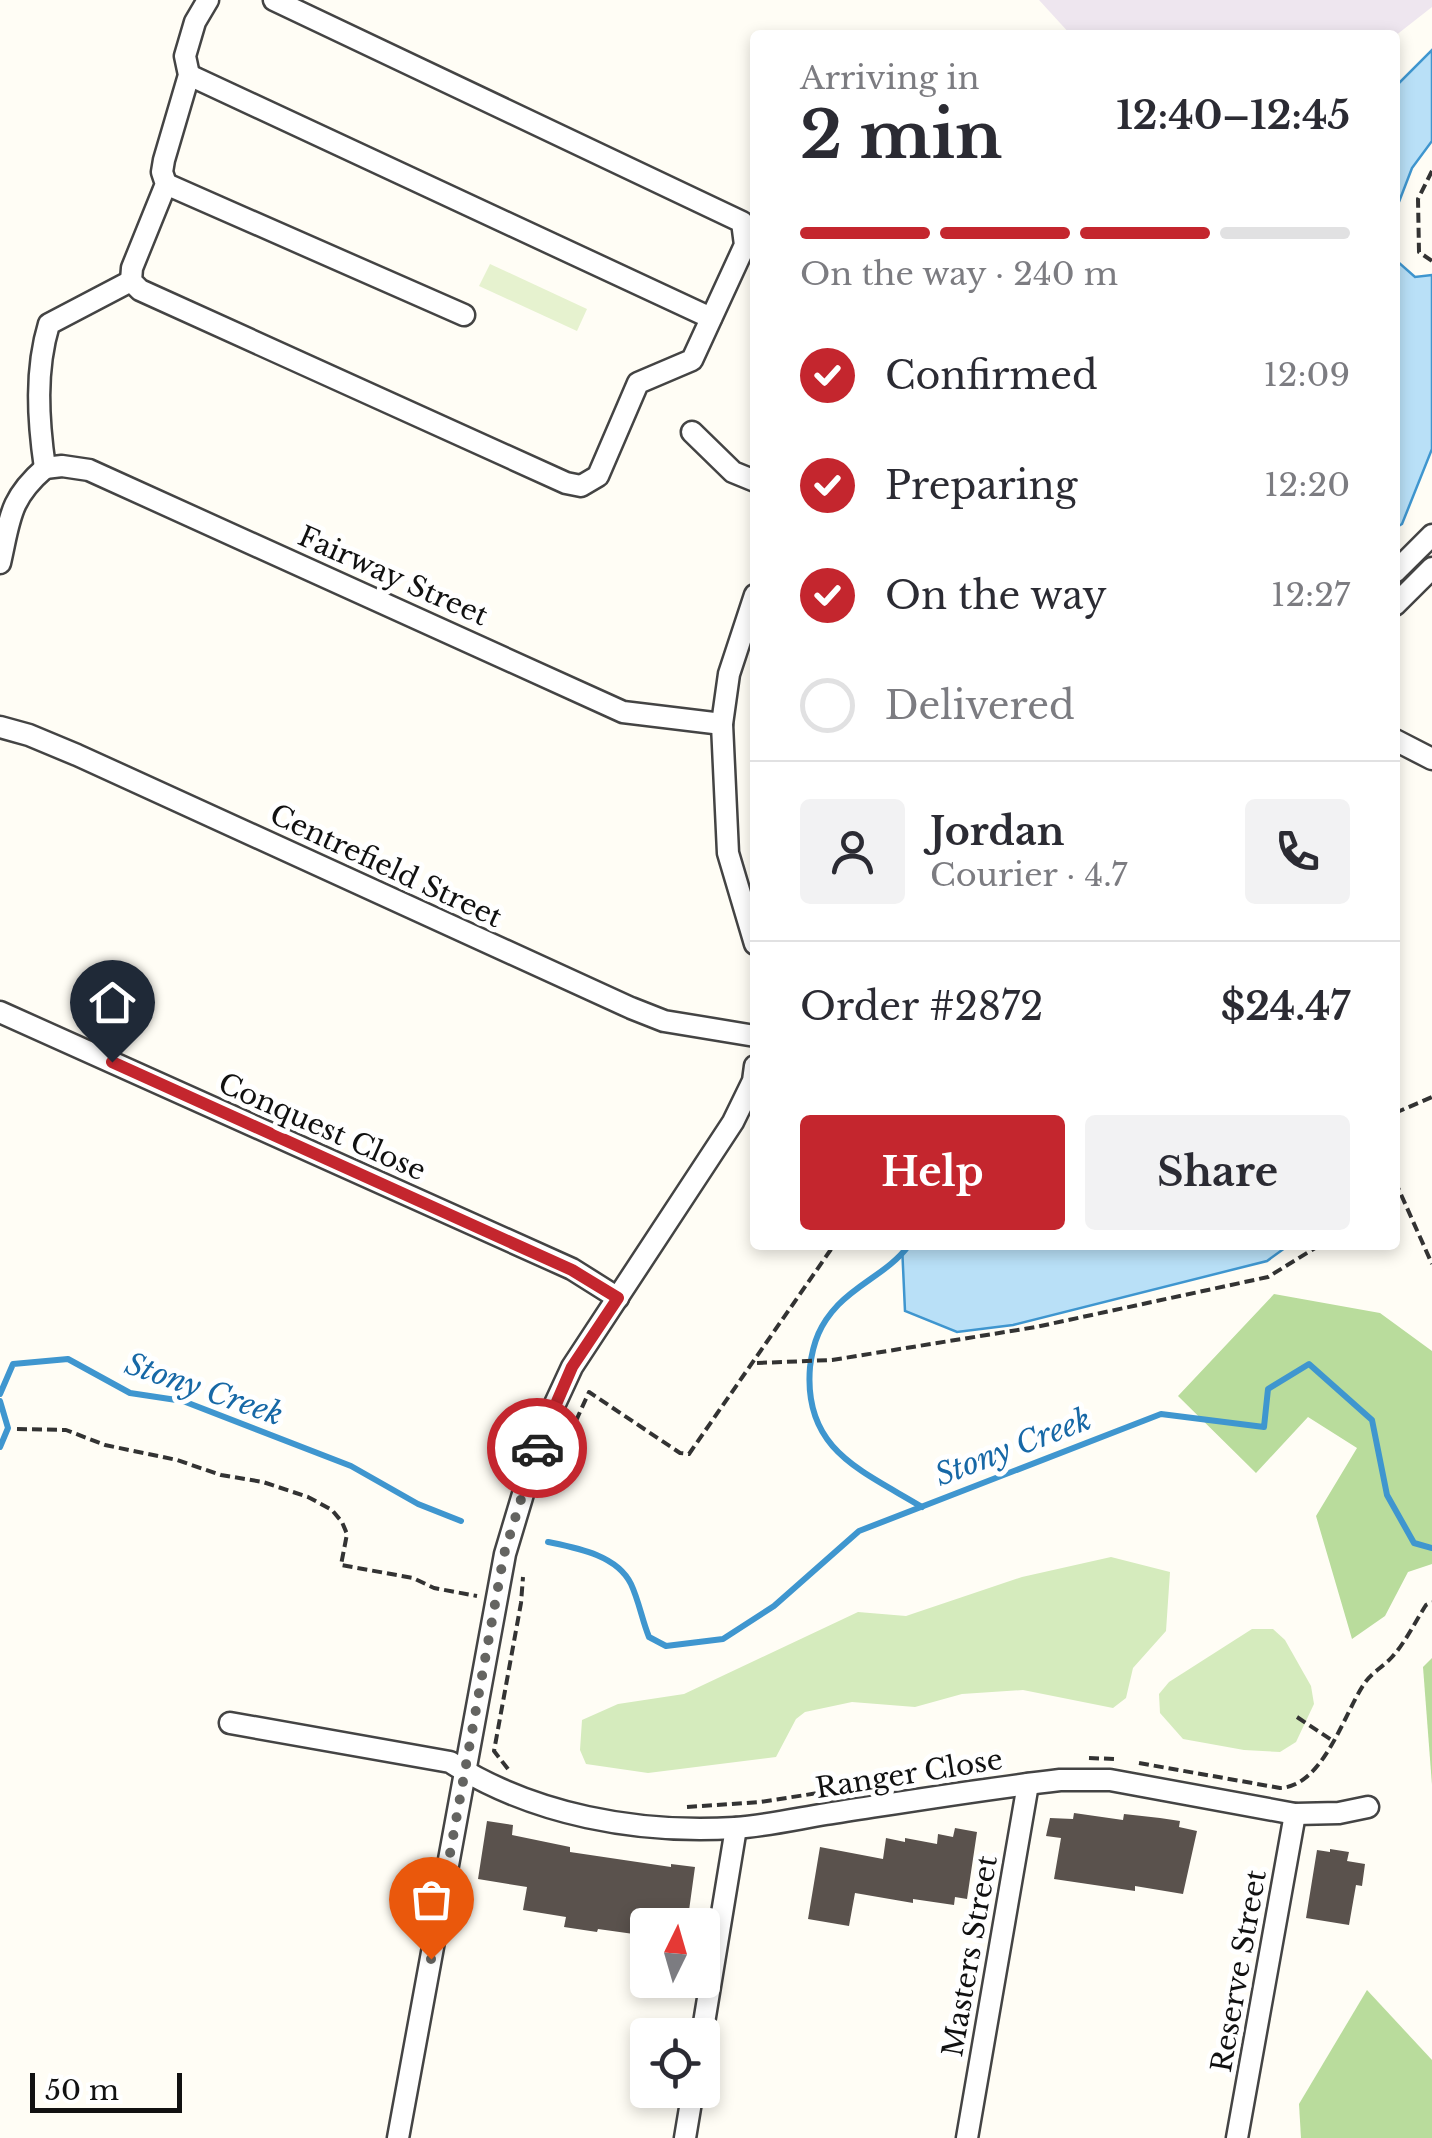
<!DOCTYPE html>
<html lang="en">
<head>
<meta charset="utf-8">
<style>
	body { margin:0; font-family:"Libre Baskerville",serif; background:#f2f2f3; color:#2b2b33; height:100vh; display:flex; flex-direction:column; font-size:38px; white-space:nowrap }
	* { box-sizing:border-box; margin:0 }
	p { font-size:32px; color:#7c7c81 }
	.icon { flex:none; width:55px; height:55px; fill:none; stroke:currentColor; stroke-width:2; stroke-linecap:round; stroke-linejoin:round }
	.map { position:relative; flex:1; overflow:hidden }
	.panel { position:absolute; left:750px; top:30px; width:650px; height:1220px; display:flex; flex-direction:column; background:#fff; border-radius:10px; box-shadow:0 5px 15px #0003 }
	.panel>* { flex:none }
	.needle { width:65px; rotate:5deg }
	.buttons { position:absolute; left:630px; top:1908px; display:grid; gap:20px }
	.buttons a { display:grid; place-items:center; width:90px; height:90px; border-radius:10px; background:#fff; box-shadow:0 5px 15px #0003; font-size:50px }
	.scale { position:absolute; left:30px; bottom:25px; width:152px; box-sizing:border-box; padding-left:10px; border:5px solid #111; border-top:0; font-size:28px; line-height:35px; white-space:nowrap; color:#111; -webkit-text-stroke:8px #fff; paint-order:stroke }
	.pin { position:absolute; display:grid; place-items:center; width:85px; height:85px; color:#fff; margin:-102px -42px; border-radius:50% 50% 50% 0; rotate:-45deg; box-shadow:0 0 10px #0007 }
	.pin .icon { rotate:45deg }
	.courier { position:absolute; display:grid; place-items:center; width:100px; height:100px; margin:-50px; border:8px solid #c4262e; border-radius:50%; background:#fff; color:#222; box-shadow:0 2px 12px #0007 }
	.overview em { font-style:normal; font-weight:800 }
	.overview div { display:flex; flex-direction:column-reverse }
	.overview { display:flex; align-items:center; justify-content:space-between; height:170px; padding:0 50px }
	h1 { font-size:65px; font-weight:800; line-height:75px }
	.bar { display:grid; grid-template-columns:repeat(4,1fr); gap:15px 10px; align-content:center; height:120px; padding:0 50px }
	.bar i { height:12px; border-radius:8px; background:#e1e1e2 }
	.bar .current { background:#c4262e }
	.bar p { grid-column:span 4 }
	.line { display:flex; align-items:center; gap:25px; padding:0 50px; border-top:2px solid #e1e1e2 }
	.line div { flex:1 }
	.round { display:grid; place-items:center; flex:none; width:105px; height:105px; border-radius:10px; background:#f2f2f3 }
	ol { padding:0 50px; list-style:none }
	li { display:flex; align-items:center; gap:30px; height:110px }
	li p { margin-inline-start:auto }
	li .icon { padding:10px; border-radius:50%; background:#c4262e; color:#fff; stroke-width:4 }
	li:last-child { color:#7c7c81 }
	li i { width:55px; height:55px; border:5px solid #e1e1e2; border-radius:50% }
	.primary-button { display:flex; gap:20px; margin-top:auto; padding:20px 50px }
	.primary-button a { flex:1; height:115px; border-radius:10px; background:#c4262e; color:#fff; font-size:40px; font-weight:800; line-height:115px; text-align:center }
	.primary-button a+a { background:#f2f2f3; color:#2b2b33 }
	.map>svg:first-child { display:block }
</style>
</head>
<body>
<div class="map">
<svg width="1432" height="2138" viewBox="0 0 1432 2138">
	<rect width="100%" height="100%" fill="#fffdf5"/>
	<path fill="#eee6ef" d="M 1039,0 L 1432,0 L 1432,7 L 1395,36 L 1071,35 Z"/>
	<g fill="#d5ebbd">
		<path d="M 1111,1557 L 1170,1572 L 1166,1631 L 1133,1668 L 1126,1698 L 1113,1708 L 1023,1690 L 962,1694 L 915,1707 L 852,1702 L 805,1712 L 796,1719 L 776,1757 L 648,1773 L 586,1764 L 580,1750 L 582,1720 L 618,1704 L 684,1694 L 858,1612 L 906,1616 L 1022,1577 Z"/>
		<path d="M 1252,1629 L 1273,1629 L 1285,1640 L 1311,1686 L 1314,1704 L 1296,1742 L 1280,1752 L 1244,1750 L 1183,1739 L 1160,1713 L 1159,1694 L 1169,1682 Z"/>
	</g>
	<g fill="#b9dc9c">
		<path d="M 1274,1294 L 1380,1313 L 1432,1351 L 1432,1564 L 1408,1572 L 1385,1616 L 1352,1639 L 1316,1516 L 1357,1448 L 1308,1417 L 1256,1473 L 1178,1396 Z"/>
		<path d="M 1432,1658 L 1432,1785 L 1423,1667 Z"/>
		<path d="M 1367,1990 L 1432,2060 L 1432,2138 L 1301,2138 L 1299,2104 Z"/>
	</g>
	<path fill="#e6f2cf" d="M 490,264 L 587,309 L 577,331 L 479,286 Z"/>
	<g fill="#b9e0f7" stroke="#3f96cf" stroke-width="2.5">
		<path d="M 1432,50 L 1432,141 L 1412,168 L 1397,207 L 1398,262 L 1415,277 L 1432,275 L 1432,449 L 1402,524 L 1395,528 L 1395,87 Z"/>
		<path d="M 902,1245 L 1289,1245 L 1267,1261 L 1013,1325 L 957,1332 L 905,1311 Z"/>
	</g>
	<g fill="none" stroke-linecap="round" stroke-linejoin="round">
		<g stroke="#3f96cf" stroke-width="6">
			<path d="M 909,1245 C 890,1271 860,1282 838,1305 C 820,1324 813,1342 810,1367 C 803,1450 861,1470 922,1507"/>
			<path d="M 0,1394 L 13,1364 L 68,1359 L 130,1393 L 183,1401 L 351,1466 L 418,1504 L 461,1521"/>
			<path d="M 0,1401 L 8,1428 L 0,1447"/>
			<path d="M 548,1542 C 577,1548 617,1555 631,1584 C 639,1601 642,1620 649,1637 L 666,1646 L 723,1639 L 774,1606 L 859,1531 L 1161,1414 L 1264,1427 L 1268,1389 L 1309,1364 L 1372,1420 L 1387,1495 L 1414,1543 L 1432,1548"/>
		</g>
	</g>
	<g fill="#5a524d">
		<path d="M 1074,1813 L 1123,1820 L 1124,1814 L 1160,1818 L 1180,1821 L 1179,1827 L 1197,1831 L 1183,1894 L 1135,1886 L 1135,1891 L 1054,1879 L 1061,1838 L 1046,1836 L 1050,1818 L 1073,1819 Z"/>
		<path d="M 487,1821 L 513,1825 L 512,1835 L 570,1847 L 570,1852 L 671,1867 L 671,1864 L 695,1867 L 687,1925 L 648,1925 L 648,1936 L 598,1929 L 597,1932 L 564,1927 L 566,1917 L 523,1910 L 527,1887 L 478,1879 Z"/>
		<path d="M 955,1828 L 977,1832 L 967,1899 L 955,1897 L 954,1905 L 913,1899 L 913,1903 L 855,1893 L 849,1926 L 808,1919 L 820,1847 L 883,1859 L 886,1838 L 905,1842 L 905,1838 L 937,1844 L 938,1834 L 953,1837 Z"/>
		<path d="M 1330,1849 L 1349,1852 L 1347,1861 L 1365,1864 L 1362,1886 L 1356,1885 L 1349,1925 L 1306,1918 L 1317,1850 L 1330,1852 Z"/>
	</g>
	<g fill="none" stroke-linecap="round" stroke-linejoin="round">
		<g stroke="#444" stroke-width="25">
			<g id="minor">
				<path d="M 208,0 L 195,22 L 185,56 L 189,75 L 164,160 L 162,172 L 166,184 L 132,268 L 131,281 L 140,290 L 566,483 L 581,486 L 598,476 L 638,383 L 692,360 L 745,245 L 742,222 L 274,0"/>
				<path d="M 189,75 L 711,318"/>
				<path d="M 166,184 L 464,315"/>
				<path d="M 692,432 L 733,472 L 755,481"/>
				<path d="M 45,468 L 62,466 L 89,470 L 623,712 L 722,724"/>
				<path d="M 45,468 C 38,420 35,370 49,324 L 131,281"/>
				<path d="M 0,563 C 10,519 9,499 45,468"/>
				<path d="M 1395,572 L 1432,535"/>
				<path d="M 755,595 L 729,674 L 722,724 L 728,853 L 755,944"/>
				<path d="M 1395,605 L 1432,568"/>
				<path d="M 0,727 L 29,735 L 77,755 L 631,1008 L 664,1021 L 755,1036"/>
				<path d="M 1395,740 L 1432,759"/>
				<path d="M 0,1012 L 572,1269 L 618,1298"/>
				<path d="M 230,1723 L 450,1762 C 533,1815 638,1834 735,1828 C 765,1826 796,1819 826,1814 C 904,1802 982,1789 1060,1780 L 1110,1780 L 1295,1814 L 1339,1813 L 1368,1807"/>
				<path d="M 702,2035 L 736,1828"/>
				<path d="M 398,2138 L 505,1554 L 541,1434 L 572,1367 L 733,1122 L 753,1081 L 755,1066"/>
				<path d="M 685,2138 L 693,2090"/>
				<path d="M 967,2138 L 1028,1784"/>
				<path d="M 1237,2138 L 1295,1814"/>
			</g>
		</g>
		<g stroke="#333" stroke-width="4" stroke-dasharray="10 5" stroke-linecap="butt">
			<path d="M 1432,171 L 1418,199 L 1419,252 L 1432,261"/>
			<path d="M 1395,1113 L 1432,1097"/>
			<path d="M 1395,1181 L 1432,1264"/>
			<path d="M 757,1363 L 832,1360 L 1036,1327 L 1268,1277 L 1320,1245"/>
			<path d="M 17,1429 L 66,1430 L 105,1445 L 177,1460 L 221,1475 L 263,1482 L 308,1497 L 332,1510 L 342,1522 L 347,1534 L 341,1565 L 413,1578 L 434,1588 L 477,1596"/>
			<path d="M 551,1476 L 589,1392 L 680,1453 L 689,1454 L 834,1245"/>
			<path d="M 1297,1717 L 1333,1741"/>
			<path d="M 1089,1758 L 1114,1759"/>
			<path d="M 1139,1763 L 1280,1788 C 1323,1786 1343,1716 1364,1684 C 1371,1673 1383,1667 1392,1657 C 1405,1643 1415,1622 1426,1605 L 1432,1602"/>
			<path d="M 508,1769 L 494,1751 L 521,1603 L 523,1577"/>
			<path d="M 687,1807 L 760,1802 L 896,1781"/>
		</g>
		<use href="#minor" stroke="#fff" stroke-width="20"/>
	</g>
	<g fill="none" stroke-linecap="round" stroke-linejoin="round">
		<path stroke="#646461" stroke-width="10" stroke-dasharray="0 18" d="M 431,1959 L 504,1554 L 537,1448"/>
		<path stroke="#c4262e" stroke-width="12" d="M 112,1062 L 572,1270 L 618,1298 L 572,1367 L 537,1448"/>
	</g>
	<g text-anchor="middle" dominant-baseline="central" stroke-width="10" stroke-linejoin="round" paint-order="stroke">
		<g font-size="28" fill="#111" stroke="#fff">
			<text transform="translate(393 576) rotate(24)">Fairway Street</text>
			<text transform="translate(386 866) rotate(25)">Centrefield Street</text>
			<text transform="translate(322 1127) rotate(24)">Conquest Close</text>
			<text transform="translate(909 1774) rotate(-9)">Ranger Close</text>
			<text transform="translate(970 1956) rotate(-80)">Masters Street</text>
			<text transform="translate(1239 1971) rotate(-80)">Reserve Street</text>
		</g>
		<g font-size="30" font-style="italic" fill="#1768a6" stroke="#fff">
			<text transform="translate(204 1389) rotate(19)">Stony Creek</text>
			<text transform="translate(1013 1447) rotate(-21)">Stony Creek</text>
		</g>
	</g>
</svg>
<div class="buttons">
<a><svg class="needle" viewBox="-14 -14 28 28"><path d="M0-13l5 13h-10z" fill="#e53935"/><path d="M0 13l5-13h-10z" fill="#7c7c81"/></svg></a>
<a><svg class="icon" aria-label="locate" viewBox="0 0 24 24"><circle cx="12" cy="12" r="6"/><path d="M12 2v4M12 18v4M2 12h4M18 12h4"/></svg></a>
</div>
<div class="scale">50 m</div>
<div class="pin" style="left:431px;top:1959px;background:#ea580c"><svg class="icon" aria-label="bag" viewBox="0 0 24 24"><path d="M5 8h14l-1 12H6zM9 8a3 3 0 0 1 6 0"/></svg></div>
<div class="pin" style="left:112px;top:1062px;background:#1f2937"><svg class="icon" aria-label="home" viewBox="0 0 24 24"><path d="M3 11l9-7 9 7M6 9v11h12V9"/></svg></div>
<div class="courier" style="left:537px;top:1448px"><svg class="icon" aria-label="car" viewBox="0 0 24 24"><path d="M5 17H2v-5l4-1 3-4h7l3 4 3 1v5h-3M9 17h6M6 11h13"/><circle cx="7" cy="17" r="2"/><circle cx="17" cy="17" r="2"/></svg></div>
<section class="panel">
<div class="overview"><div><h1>2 min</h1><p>Arriving in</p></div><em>12:40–12:45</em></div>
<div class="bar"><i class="current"></i><i class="current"></i><i class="current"></i><i></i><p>On the way · 240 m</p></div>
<ol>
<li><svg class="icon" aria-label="check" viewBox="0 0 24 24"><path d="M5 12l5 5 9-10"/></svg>Confirmed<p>12:09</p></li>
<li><svg class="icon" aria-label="check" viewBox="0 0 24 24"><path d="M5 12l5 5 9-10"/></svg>Preparing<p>12:20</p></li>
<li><svg class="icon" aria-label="check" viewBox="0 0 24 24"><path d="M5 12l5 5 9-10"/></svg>On the way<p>12:27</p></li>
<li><i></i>Delivered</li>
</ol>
<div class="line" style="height:180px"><a class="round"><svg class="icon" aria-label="person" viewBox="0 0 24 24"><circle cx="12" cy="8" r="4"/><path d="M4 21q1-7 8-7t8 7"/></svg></a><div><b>Jordan</b><p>Courier · 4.7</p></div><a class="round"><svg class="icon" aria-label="phone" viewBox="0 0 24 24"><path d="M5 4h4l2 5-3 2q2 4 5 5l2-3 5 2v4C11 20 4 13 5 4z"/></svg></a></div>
<div class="line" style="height:130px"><div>Order #2872</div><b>$24.47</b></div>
<div class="primary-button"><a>Help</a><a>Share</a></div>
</section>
</div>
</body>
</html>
